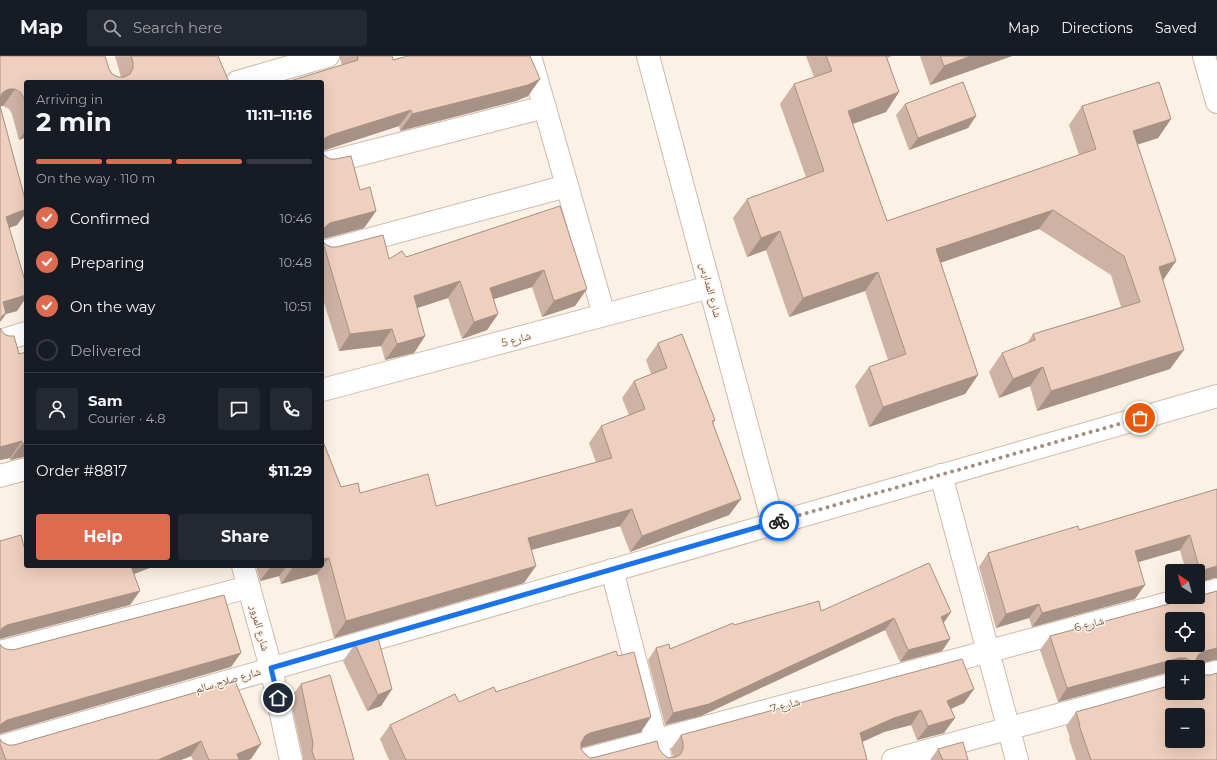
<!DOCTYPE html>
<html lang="en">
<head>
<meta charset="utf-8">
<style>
	body { margin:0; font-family:Montserrat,"Noto Naskh Arabic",sans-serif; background:#242831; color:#f1f3f6; height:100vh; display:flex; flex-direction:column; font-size:15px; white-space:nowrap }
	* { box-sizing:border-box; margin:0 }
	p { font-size:13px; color:#9ea1a6 }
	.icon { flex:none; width:22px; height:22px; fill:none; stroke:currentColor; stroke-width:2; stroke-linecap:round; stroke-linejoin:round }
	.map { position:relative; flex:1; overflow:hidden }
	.panel { position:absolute; left:24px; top:24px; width:300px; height:488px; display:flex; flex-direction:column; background:#171b24; border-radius:4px; box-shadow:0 4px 16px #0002 }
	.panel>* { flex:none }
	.needle { width:26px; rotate:323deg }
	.controls { position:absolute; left:1165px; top:508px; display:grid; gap:8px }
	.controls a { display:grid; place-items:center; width:40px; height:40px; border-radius:4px; background:#171b24; box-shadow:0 4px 16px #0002; font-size:20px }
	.pin { position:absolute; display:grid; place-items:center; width:34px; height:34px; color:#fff; margin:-17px; border:2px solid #fff; border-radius:50%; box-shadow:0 1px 4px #0007 }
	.courier { position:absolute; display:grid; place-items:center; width:40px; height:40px; margin:-20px; border:3px solid #1a73e8; border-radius:50%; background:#fff; color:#222; box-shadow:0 1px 5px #0007 }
	.summary em { font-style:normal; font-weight:700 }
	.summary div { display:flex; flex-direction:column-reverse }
	.summary { display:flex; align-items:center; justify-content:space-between; height:68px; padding:0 12px }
	h1 { font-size:26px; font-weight:700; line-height:30px }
	.bar { display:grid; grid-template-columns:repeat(4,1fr); gap:6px 4px; align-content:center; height:48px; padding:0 12px }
	.bar i { height:5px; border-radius:3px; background:#363941 }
	.bar .active { background:#de6a50 }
	.bar p { grid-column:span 4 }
	.line { display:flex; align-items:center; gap:10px; padding:0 12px; border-top:1px solid #363941 }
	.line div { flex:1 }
	.round { display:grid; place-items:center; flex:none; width:42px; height:42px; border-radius:4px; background:#242831 }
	ol { padding:0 12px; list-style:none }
	li { display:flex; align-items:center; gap:12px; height:44px }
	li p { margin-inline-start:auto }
	li .icon { padding:4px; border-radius:50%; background:#de6a50; color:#fff; stroke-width:4 }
	li:last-child { color:#9ea1a6 }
	li i { width:22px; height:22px; border:2px solid #363941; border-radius:50% }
	.primary-button { display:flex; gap:8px; margin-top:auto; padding:8px 12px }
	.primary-button a { flex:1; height:46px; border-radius:4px; background:#de6a50; color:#fff; font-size:16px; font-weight:700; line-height:46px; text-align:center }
	.primary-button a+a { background:#242831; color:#f1f3f6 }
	header { display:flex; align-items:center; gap:24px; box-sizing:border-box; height:56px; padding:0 20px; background:#171b24; border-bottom:1px solid #363941 }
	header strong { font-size:19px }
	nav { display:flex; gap:22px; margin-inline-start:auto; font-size:14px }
	.search { width:280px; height:36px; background:#242831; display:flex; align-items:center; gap:10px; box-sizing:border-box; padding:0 14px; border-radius:4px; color:#9ea1a6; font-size:15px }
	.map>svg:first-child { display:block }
</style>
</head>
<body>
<header>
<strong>Map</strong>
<div class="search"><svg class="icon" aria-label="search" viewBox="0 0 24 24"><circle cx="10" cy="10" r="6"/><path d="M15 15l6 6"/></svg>Search here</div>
<nav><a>Map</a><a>Directions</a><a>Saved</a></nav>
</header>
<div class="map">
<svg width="1217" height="704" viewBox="0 0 1217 704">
	<rect width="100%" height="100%" fill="#fbf1e4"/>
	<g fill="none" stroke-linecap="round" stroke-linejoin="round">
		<g stroke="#cebbae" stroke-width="24">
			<g id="minor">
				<path d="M 530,0 L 604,259"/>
				<path d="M 648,0 L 773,467"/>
				<path d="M 1204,0 L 1217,46"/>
				<path d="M 237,26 L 328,0"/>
				<path d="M 322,108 L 545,51"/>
				<path d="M 322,196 L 567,130"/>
				<path d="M 0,285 L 26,277"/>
				<path d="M 322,334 L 710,231"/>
				<path d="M 941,419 L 1017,704"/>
				<path d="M 0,420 L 26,413"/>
				<path d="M 243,510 L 271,612 L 291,704"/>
				<path d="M 612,514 L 661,704"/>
				<path d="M 1198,539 L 1217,534"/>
				<path d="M 0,596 L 249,531"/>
				<path d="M 1198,621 L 1217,616"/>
				<path d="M 0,691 L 1217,340"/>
				<path d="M 583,704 L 1191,541"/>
				<path d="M 893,704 L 1172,628"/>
			</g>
		</g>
		<use href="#minor" stroke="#fff" stroke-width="22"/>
	</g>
	<g fill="#ceb2a3">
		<path d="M 0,0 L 109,13 L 112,18 L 118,21 L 121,21 L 115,0 L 218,0 L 229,26 L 26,26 L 26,81 L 19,84 L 12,58 L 9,53 L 3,50 L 0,50 L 26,147 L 26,157 L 17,169 L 9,172 L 17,255 L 6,258 L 0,266 Z"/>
		<path d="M 340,0 L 392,0 L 393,4 L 540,23 L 528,40 L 516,45 L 400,75 L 399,70 L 322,95 L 325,100 L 360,134 L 376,155 L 364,172 L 322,183 L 322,26 L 342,9 L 340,3 Z"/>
		<path d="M 806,0 L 892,0 L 887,2 L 899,36 L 886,56 L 853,68 L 887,165 L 1079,99 L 1069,69 L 1082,50 L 1171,63 L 1158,82 L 1137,89 L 1176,205 L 1163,224 L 1170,313 L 1037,355 L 1030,330 L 999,342 L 989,316 L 1002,297 L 1027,287 L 1033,278 L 1121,251 L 1111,219 L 1039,173 L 940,207 L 978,319 L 965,338 L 869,371 L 855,330 L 869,311 L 888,304 L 865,235 L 789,261 L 766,194 L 747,201 L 733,162 L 747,143 L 806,121 L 780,48 L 794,28 L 814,21 Z"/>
		<path d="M 920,0 L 1012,0 L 930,29 Z"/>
		<path d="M 905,48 L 976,60 L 968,72 L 909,94 L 896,59 Z"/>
		<path d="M 560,150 L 575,250 L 542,261 L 532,231 L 494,243 L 498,258 L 487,274 L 462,283 L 448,242 L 417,252 L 425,280 L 414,297 L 385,304 L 381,290 L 339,295 L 322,240 L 322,183 L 325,188 L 331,191 L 389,203 L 406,201 Z"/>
		<path d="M 26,169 L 26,177 L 24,172 Z"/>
		<path d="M 0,272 L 19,298 L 23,401 L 10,404 L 10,402 L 0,404 Z"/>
		<path d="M 658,287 L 715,364 L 713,368 L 741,443 L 729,459 L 630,496 L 620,470 L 531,494 L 524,527 L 334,582 L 317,518 L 281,528 L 279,520 L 260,525 L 256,510 L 322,510 L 341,431 L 360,437 L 436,450 L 596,406 L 589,387 L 601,370 L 629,359 L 622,342 L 634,325 L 651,318 L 646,304 Z"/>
		<path d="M 1217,433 L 1217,522 L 1214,522 L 1198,527 L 1198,515 L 1186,515 L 1180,494 L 1138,506 L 1135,543 L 1032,571 L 1029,562 L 996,572 L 979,511 L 988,497 L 1079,474 Z"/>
		<path d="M 1217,535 L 1217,604 L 1214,604 L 1196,609 L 1197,611 L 1172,611 L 1172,616 L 1169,616 L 1058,646 L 1040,594 L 1050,580 Z"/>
		<path d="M 821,555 L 944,567 L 950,583 L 942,595 L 900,606 L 885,574 L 701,660 L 665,669 L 648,604 L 656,592 L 670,593 L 734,569 Z"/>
		<path d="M 355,588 L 392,633 L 381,650 L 367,655 L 343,605 Z"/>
		<path d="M 235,625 L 251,703 L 248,704 L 193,704 L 191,700 L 181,704 L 0,704 L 0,683 L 2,686 L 8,689 L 14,689 Z"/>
		<path d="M 301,628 L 354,704 L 303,704 L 303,701 L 290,642 Z"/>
		<path d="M 974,633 L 964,647 L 951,653 L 944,677 L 917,684 L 911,669 L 884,676 L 862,686 L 867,704 L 389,704 L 380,683 L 390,669 L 459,646 L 496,636 L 641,676 L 581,692 L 581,693 L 585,698 L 590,702 L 596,701 L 659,693 L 663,698 L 668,702 L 673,701 L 671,693 L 681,679 Z"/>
		<path d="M 1076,656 L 1217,704 L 1076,704 L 1069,683 L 1070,682 L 1066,670 Z"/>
		<path d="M 938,693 L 968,704 L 930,704 Z"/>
	</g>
	<g fill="#a79184">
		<path d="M 971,0 L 1012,0 L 930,29 L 944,10 Z"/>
		<path d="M 540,23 L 528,40 L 516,45 L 400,75 L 412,58 Z"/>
		<path d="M 9,33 L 15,33 L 3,50 L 0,50 L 0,41 L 3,36 Z"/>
		<path d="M 899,36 L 886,56 L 835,74 L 848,55 Z"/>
		<path d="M 411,54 L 399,70 L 322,95 L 322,87 L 325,82 L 331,79 Z"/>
		<path d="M 976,60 L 968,72 L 909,94 L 918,82 Z"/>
		<path d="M 1171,63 L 1158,82 L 1119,94 L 1133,75 Z"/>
		<path d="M 26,74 L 26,81 L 19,84 Z"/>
		<path d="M 26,153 L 26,157 L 17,169 L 0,175 L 6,161 Z"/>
		<path d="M 1053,154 L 1039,173 L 922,213 L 936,193 Z"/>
		<path d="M 376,155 L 364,172 L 322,183 L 322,174 L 325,171 L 330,167 Z"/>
		<path d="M 780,175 L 766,194 L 747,201 L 761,182 Z"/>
		<path d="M 1176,205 L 1163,224 L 1159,211 Z"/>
		<path d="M 544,214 L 532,231 L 478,248 L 490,232 Z"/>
		<path d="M 878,216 L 865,235 L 789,261 L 803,242 Z"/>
		<path d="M 460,225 L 448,242 L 402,257 L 414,240 Z"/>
		<path d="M 587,233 L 575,250 L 542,261 L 554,245 Z"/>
		<path d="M 26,239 L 26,242 L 17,255 L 6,258 L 0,266 L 3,246 Z"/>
		<path d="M 498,258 L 487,274 L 462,283 L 474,266 Z"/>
		<path d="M 392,273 L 381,290 L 339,295 L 350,278 Z"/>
		<path d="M 425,280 L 414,297 L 385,304 L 397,288 Z"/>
		<path d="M 1184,294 L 1170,313 L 1037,355 L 1051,335 Z"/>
		<path d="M 1043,311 L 1030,330 L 999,342 L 1013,323 Z"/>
		<path d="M 978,319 L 965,338 L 869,371 L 883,351 Z"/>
		<path d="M 22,385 L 10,402 L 0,404 L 0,391 Z"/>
		<path d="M 26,386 L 26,401 L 23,401 L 10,404 L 22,388 Z"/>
		<path d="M 741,443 L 729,459 L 630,496 L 642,480 Z"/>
		<path d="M 632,453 L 620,470 L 516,498 L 528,482 Z"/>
		<path d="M 1190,479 L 1180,494 L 1125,510 L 1135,495 Z"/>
		<path d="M 329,502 L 317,518 L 281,528 L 293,511 L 297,510 L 322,510 L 322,503 Z"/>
		<path d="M 130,510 L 155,510 L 121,523 Z"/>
		<path d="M 271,510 L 287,510 L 279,520 L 260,525 Z"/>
		<path d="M 536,510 L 524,527 L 334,582 L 346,565 Z"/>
		<path d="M 1217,510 L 1217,522 L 1214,522 L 1198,527 L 1198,517 L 1200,515 Z"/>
		<path d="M 1145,529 L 1135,543 L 1032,571 L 1042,557 Z"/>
		<path d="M 140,535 L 130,549 L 0,583 L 0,575 L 2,572 L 7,569 Z"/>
		<path d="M 1039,548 L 1029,562 L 996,572 L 1006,558 Z"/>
		<path d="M 951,556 L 943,568 L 941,561 Z"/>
		<path d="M 894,562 L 885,574 L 701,660 L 665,669 L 673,657 Z"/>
		<path d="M 950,583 L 942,595 L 900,606 L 908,594 Z"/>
		<path d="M 1217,592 L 1217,604 L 1214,604 L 1195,609 L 1192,608 L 1199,598 L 1205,595 Z"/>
		<path d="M 241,597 L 231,611 L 0,678 L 0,669 L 1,668 L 7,664 Z"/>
		<path d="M 1179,602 L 1186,602 L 1179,611 L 1172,611 L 1172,616 L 1169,616 L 1058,646 L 1067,632 Z"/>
		<path d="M 392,633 L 381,650 L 367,655 L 378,639 Z"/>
		<path d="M 974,633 L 964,647 L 937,659 L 947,645 Z"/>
		<path d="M 921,654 L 911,669 L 884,676 L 849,692 L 860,677 L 894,662 Z"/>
		<path d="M 651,661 L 641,676 L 580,692 L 574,695 L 585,680 L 590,677 Z"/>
		<path d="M 955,662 L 944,677 L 917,684 L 928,670 Z"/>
		<path d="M 201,685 L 191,700 L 181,704 L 158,704 Z"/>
		<path d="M 261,688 L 251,703 L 248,704 L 233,704 L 237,698 Z"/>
	</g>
	<g fill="#efcfbd" stroke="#a79184" fill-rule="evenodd">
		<path d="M 0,0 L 105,0 L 109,13 L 112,18 L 118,21 L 124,21 L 130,18 L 133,12 L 133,6 L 131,0 L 218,0 L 229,26 L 26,26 L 26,51 L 24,42 L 20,36 L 15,33 L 9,33 L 3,36 L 0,41 Z"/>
		<path d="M 357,0 L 392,0 L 393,4 L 408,0 L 530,0 L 540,23 L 528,29 L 412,58 L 411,54 L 331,79 L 325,82 L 322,88 L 322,26 L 287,26 L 358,4 Z"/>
		<path d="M 826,0 L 886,0 L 899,36 L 848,55 L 887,165 L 1096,93 L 1082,50 L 1159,26 L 1171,63 L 1133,75 L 1176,205 L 1159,211 L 1184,294 L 1051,335 L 1043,311 L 1013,323 L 1002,297 L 1035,284 L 1033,278 L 1140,246 L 1124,200 L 1053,154 L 936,193 L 978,319 L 883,351 L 869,311 L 906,298 L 878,216 L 803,242 L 780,175 L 761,182 L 747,143 L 824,115 L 794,28 L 832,15 Z"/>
		<path d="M 940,0 L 971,0 L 944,10 Z"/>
		<path d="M 963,26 L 976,60 L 918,82 L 905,48 Z"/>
		<path d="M 0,50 L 26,147 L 26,153 L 6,161 L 26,228 L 26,239 L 3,246 L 6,257 L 2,260 L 0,264 Z"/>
		<path d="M 322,95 L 325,100 L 330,103 L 336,103 L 351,100 L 360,134 L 370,131 L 376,155 L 330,167 L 325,171 L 322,175 Z"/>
		<path d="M 560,150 L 587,233 L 554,245 L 544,214 L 490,232 L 498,258 L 474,266 L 460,225 L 414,240 L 425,280 L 397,288 L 392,273 L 350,278 L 322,183 L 325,188 L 331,191 L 337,191 L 383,179 L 389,203 L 402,195 L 406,201 Z"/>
		<path d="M 0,272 L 4,278 L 9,280 L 14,280 L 19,298 L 26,296 L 26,386 L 22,388 L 22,385 L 0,391 Z"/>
		<path d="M 682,278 L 715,364 L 712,365 L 741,443 L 642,480 L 632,453 L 528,482 L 536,510 L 346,565 L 329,502 L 322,503 L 322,383 L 341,431 L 358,427 L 360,437 L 428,418 L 436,450 L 612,402 L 601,370 L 645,353 L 634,325 L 667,312 L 658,287 Z"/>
		<path d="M 1217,433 L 1217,510 L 1200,515 L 1190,479 L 1135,495 L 1145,529 L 1042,557 L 1039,548 L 1006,558 L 988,497 L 1078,470 L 1079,474 Z"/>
		<path d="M 21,479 L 24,491 L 26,491 L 26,510 L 131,510 L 140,535 L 7,569 L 2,572 L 0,575 L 0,485 Z"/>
		<path d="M 929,507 L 951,556 L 941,561 L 950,583 L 908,594 L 894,562 L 709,648 L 673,657 L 656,592 L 669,588 L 670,593 L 733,567 L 734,569 L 819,545 L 821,555 Z"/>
		<path d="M 1217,535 L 1217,592 L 1205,595 L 1199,598 L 1196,603 L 1196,610 L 1197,611 L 1194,611 L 1191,605 L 1186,602 L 1179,602 L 1067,632 L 1050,580 ZM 1172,563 L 1198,563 L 1198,589 L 1172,589 Z"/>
		<path d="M 224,539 L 241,597 L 7,664 L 1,668 L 0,670 L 0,588 L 2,591 L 6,593 L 13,594 Z"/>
		<path d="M 378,582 L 392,633 L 378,639 L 355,588 Z"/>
		<path d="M 616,595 L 618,600 L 634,596 L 651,661 L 590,677 L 585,680 L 581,687 L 581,693 L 585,698 L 590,702 L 596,701 L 657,685 L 659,693 L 663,698 L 668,702 L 675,701 L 680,699 L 683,693 L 683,687 L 681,679 L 962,603 L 974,633 L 947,645 L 955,662 L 928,670 L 921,654 L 894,662 L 860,677 L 867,704 L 406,704 L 390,669 L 455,638 L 459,646 L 494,631 L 496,636 Z"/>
		<path d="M 1198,613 L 1199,616 L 1205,619 L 1211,619 L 1217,617 L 1217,704 L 1091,704 L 1079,669 L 1080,669 L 1076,656 L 1172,629 L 1172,637 L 1198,637 ZM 1172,659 L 1198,659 L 1198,685 L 1172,685 Z"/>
		<path d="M 330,619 L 354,704 L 315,704 L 312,695 L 313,687 L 301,628 Z"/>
		<path d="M 235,625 L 261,688 L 237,698 L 239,704 L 209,704 L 201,685 L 158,704 L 6,704 L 0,688 L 0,683 L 2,686 L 8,689 L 14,689 Z"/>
		<path d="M 963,686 L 968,704 L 943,704 L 938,693 Z"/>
	</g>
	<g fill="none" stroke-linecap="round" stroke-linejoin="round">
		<path stroke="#a28d81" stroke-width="4" stroke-dasharray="0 7.2" d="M 779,465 L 1140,362"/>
		<path stroke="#1a73e8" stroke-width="5" d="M 278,642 L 271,612 L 779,465"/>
	</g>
	<g text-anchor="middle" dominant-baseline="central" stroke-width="3" stroke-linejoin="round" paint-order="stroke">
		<g font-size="11" fill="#72574b" stroke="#fef5ea">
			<text transform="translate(711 234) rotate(75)">شارع المدارس</text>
			<text transform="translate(516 283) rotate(-15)">شارع 5</text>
			<text transform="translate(1089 568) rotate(-15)">شارع 6</text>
			<text transform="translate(260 572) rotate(75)">شارع المرور</text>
			<text transform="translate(228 624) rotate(-16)">شارع صلاح سالم</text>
			<text transform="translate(785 649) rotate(-15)">شارع 7</text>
		</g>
	</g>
</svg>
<div class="controls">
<a><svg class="needle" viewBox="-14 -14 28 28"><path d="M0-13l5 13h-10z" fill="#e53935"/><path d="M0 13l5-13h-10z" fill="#9ea1a6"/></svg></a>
<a><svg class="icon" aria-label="locate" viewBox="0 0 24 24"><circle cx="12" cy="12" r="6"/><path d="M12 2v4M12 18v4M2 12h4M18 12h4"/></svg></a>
<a>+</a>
<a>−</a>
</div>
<div class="pin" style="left:1140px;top:362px;background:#ea580c"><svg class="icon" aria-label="bag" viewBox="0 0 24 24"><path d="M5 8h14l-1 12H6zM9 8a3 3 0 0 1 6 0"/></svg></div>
<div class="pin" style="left:278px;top:642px;background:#1f2937"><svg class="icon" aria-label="home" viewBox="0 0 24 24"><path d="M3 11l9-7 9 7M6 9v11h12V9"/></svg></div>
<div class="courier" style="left:779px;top:465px"><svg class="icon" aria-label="bike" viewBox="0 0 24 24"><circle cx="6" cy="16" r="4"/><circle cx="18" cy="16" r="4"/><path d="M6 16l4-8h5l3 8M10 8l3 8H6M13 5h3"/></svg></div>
<section class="panel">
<div class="summary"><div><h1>2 min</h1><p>Arriving in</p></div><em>11:11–11:16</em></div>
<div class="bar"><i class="active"></i><i class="active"></i><i class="active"></i><i></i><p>On the way · 110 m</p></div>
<ol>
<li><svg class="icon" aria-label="check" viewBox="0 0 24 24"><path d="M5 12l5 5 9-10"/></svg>Confirmed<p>10:46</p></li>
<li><svg class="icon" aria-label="check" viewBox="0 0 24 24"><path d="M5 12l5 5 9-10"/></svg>Preparing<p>10:48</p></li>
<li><svg class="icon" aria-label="check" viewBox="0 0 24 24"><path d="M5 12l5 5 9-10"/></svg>On the way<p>10:51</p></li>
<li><i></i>Delivered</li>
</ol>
<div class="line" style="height:72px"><a class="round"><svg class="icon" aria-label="person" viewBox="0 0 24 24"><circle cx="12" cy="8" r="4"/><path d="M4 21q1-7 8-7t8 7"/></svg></a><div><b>Sam</b><p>Courier · 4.8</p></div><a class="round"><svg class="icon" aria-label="chat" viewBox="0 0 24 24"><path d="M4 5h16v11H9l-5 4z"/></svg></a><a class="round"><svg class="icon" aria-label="phone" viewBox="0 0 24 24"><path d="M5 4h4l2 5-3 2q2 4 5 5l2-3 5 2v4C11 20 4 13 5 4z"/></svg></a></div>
<div class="line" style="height:52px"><div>Order #8817</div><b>$11.29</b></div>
<div class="primary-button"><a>Help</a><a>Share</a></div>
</section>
</div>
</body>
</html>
